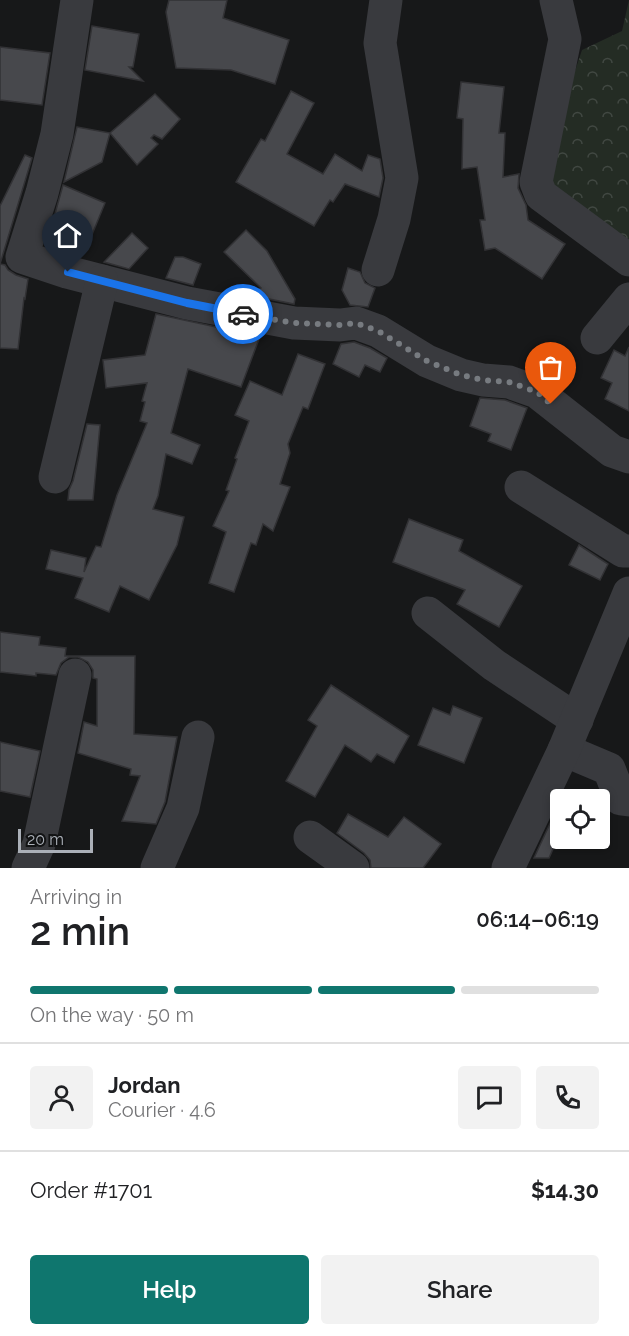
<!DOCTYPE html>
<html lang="en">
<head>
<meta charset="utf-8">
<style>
	body { margin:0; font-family:Raleway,sans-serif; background:#f2f2f2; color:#202124; height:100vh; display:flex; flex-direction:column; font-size:22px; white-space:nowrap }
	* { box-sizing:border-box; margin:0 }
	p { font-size:20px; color:#757577 }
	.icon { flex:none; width:33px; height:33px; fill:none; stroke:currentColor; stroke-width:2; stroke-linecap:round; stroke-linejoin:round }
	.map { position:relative; height:868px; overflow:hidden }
	.sheet { display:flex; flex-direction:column; background:#fff; flex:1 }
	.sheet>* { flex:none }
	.controls { position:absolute; left:550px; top:789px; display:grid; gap:12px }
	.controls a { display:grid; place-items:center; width:60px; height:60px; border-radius:6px; background:#fff; box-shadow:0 3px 9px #0003; font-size:30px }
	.scale { position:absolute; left:18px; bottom:15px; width:75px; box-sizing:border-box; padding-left:6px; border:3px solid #abb0b8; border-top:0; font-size:16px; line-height:21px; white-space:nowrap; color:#abb0b8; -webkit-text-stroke:4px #121314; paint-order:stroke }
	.pin { position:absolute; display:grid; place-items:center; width:51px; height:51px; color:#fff; margin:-62px -26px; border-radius:50% 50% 50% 0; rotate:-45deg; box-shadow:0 0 6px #0007 }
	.pin .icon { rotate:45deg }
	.courier { position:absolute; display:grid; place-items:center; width:60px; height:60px; margin:-30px; border:4px solid #1a73e8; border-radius:50%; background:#fff; color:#222; box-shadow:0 2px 8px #0007 }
	.summary em { font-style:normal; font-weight:600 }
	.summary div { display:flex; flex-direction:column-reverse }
	.summary { display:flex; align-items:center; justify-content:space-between; height:102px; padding:0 30px }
	h1 { font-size:39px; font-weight:600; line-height:45px }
	.bar { display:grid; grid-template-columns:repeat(4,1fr); gap:9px 6px; align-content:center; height:72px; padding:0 30px }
	.bar i { height:8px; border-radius:4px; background:#e0e0e0 }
	.bar .selected { background:#0f766e }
	.bar p { grid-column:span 4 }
	.line { display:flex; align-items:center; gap:15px; padding:0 30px; border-top:2px solid #e0e0e0 }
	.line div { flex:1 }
	.round { display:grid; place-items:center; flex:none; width:63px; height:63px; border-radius:6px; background:#f2f2f2 }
	.action { display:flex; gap:12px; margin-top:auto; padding:12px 30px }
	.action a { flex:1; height:69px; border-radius:6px; background:#0f766e; color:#fff; font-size:24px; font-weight:600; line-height:69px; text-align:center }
	.action a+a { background:#f2f2f2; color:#202124 }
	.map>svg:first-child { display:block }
</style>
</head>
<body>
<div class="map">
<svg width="629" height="868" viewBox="0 0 629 868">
	<defs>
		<pattern id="forest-crowns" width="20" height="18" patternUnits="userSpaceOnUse" patternTransform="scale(1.5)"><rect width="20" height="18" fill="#242c24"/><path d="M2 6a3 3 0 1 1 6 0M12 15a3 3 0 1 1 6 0" fill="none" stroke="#414842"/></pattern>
	</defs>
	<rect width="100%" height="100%" fill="#171819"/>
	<path fill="url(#forest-crowns)" d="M 629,0 L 629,244 L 549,190 L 569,89 L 582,50 L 622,31 Z"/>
	<g fill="#47484c" stroke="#323235" stroke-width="1.5">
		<path d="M 169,0 L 227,0 L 223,18 L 289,40 L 275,84 L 231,70 L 176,68 L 166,12 Z"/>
		<path d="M 92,26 L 139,34 L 133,67 L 129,67 L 143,81 L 85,70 Z"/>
		<path d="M 0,47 L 50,53 L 42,105 L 0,100 Z"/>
		<path d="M 461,82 L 504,87 L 499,133 L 505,133 L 503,177 L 519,174 L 518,188 L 526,205 L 528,220 L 565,244 L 542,279 L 495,248 L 485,250 L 480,220 L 485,220 L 477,167 L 462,169 L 463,119 L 457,118 Z"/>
		<path d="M 291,91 L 314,103 L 287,154 L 323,174 L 335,154 L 362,171 L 368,155 L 380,159 L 383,178 L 379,197 L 345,184 L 333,202 L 330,200 L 314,226 L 236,182 L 261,139 L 265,141 Z"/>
		<path d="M 155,94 L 180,119 L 162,139 L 154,135 L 151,138 L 158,144 L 137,165 L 110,133 Z"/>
		<path d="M 77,127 L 110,133 L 102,162 L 64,182 Z"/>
		<path d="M 25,155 L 32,158 L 0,264 L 5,265 L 8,270 L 16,275 L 28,279 L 25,299 L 24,298 L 18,349 L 0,348 L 0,206 Z"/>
		<path d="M 63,185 L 105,203 L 91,237 L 53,221 Z"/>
		<path d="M 246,230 L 267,251 L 295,299 L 294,304 L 259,297 L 255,293 L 261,288 L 224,252 Z"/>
		<path d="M 132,233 L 148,248 L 129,269 L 104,262 Z"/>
		<path d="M 175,257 L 183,257 L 201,264 L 193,285 L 166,278 Z"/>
		<path d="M 348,268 L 360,272 L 365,283 L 375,288 L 368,307 L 350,305 L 342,290 Z"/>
		<path d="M 156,314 L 244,333 L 259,339 L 241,387 L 188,369 L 171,433 L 200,445 L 192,464 L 166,454 L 158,496 L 153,509 L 184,517 L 177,545 L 149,600 L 120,586 L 109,612 L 75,598 L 83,578 L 46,569 L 51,550 L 86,558 L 84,572 L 96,546 L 101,547 L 117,495 L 147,423 L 140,421 L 145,402 L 142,401 L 147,383 L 106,388 L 103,360 L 145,355 Z"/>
		<path d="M 354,342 L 370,348 L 387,358 L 380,372 L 365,365 L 359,377 L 333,364 L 341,344 Z"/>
		<path d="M 629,347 L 629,411 L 605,399 L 612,383 L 601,378 L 614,350 L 625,356 Z"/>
		<path d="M 298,354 L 325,364 L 308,409 L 303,407 L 288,444 L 290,453 L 280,484 L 290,487 L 273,531 L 263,524 L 256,545 L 251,543 L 234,592 L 209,583 L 226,532 L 213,526 L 229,491 L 226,490 L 237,459 L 235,458 L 249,421 L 235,415 L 250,381 L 282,395 Z"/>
		<path d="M 480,398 L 505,400 L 527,408 L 511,450 L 488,441 L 491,434 L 470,426 Z"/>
		<path d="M 87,424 L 100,425 L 93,500 L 68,500 L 69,490 L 73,481 Z"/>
		<path d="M 409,519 L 463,540 L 459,551 L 522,586 L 499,627 L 457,604 L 465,590 L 393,562 Z"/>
		<path d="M 579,545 L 608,564 L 600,580 L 569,565 Z"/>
		<path d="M 0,632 L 40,637 L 39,645 L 66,648 L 65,656 L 135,656 L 134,734 L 177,737 L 165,802 L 156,824 L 122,821 L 140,776 L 130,775 L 131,769 L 78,753 L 84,722 L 97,726 L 97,679 L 93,678 L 93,670 L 88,662 L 78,657 L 69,657 L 61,663 L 56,675 L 36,673 L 36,676 L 0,672 Z"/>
		<path d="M 331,685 L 409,736 L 394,763 L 377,754 L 371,762 L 345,745 L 315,797 L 286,781 L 317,726 L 308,720 Z"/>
		<path d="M 453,706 L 482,718 L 464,763 L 418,745 L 433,708 L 450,715 Z"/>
		<path d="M 0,742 L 40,751 L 30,797 L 0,791 Z"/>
		<path d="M 561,800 L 561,831 L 549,858 L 534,858 Z"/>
		<path d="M 348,814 L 388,837 L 404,817 L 441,844 L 423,868 L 371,868 L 370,860 L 364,853 L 337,833 Z"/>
	</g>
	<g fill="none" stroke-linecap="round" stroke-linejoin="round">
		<g stroke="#393a3e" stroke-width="33">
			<path d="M 77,0 L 57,134 L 42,193 L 22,257 L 67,272 L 187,303 L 294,323 L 340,325 L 356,323 L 378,331 L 427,361 L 461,375 L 483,380 L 509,382 L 537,392 L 612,451 L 629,457"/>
			<path d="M 556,0 L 565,39 L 536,182 L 541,195 L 629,260"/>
			<path d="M 378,270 L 394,219 L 402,178 L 380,43 L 386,0"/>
			<path d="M 597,338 L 629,299"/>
			<path d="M 55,477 L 102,281"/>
			<path d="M 521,487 L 623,551 L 629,551"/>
			<path d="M 428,613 L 494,665 L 577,720"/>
			<path d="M 564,750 L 609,769 L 621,799 L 629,800"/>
			<path d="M 310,837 L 353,868"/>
			<path d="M 28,868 L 39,844 L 75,675"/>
			<path d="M 157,868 L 183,808 L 198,737"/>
			<path d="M 508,868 L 564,750 L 629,593"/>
		</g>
	</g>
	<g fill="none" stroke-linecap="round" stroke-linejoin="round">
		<path stroke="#777b80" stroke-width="6" stroke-dasharray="0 10.8" d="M 243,314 L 294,323 L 340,325 L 356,323 L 378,331 L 427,361 L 461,375 L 483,380 L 509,382 L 537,392 L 551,404"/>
		<path stroke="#1a73e8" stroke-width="8" d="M 68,272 L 187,303 L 243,314"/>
	</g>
</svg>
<div class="controls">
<a><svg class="icon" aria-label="locate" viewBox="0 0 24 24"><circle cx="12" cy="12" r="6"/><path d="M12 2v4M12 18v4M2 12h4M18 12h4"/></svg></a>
</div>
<div class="scale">20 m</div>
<div class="pin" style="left:551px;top:404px;background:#ea580c"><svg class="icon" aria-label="bag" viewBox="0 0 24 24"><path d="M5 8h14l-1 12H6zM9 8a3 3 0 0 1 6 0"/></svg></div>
<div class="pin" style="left:68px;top:272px;background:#1f2937"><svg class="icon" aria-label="home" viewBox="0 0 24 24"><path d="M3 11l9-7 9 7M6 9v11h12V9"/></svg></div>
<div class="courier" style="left:243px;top:314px"><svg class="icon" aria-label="car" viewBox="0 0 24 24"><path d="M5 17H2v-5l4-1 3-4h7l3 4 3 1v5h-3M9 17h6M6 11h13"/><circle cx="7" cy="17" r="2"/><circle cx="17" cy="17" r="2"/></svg></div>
</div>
<section class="sheet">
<div class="summary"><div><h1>2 min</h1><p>Arriving in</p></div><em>06:14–06:19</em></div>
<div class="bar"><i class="selected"></i><i class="selected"></i><i class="selected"></i><i></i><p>On the way · 50 m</p></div>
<div class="line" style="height:108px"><a class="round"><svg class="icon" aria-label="person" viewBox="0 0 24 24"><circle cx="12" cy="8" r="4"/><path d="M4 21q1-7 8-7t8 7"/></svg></a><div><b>Jordan</b><p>Courier · 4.6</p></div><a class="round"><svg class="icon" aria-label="chat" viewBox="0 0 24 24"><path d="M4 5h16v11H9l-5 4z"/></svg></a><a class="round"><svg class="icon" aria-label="phone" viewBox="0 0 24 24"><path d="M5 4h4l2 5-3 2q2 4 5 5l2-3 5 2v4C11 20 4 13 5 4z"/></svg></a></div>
<div class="line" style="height:78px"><div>Order #1701</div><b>$14.30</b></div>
<div class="action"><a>Help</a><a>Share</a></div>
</section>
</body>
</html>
